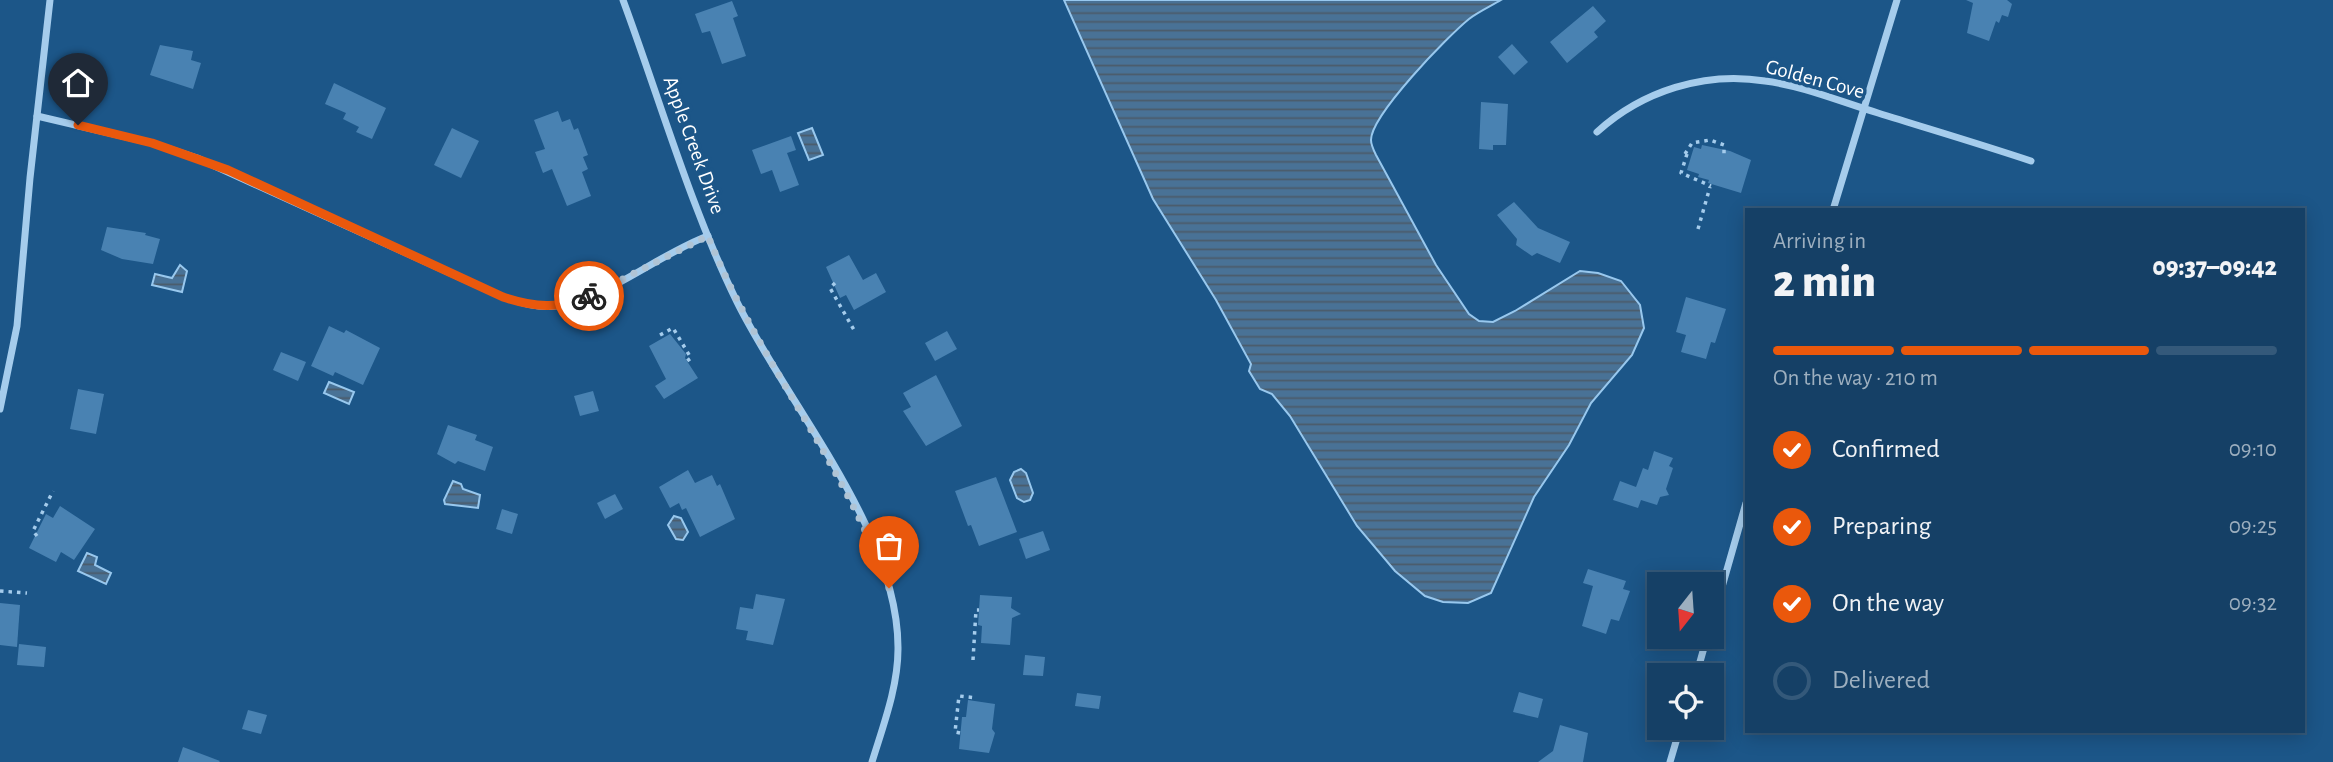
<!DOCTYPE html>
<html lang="en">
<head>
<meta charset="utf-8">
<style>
	body { margin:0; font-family:"Alegreya Sans",sans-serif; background:#1e476c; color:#f1f3f6; height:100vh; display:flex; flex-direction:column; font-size:26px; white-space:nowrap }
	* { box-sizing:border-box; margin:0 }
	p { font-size:23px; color:#9dafbf }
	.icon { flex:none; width:38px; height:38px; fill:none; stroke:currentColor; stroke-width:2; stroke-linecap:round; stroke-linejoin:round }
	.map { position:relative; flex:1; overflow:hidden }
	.sheet { position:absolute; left:1745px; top:208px; width:560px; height:525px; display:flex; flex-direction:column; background:#154066; border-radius:0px; box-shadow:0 4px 18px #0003,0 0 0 2px #34597a }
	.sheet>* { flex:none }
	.needle { width:46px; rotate:197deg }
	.tools { position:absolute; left:1647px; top:572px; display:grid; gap:14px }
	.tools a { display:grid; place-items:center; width:77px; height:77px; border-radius:0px; background:#154066; box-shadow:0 4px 18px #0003,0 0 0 2px #34597a; font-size:35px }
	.pin { position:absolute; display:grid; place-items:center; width:60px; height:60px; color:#fff; margin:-72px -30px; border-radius:50% 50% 50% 0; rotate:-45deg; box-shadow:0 0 7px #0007 }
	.pin .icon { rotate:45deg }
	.courier { position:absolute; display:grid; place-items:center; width:70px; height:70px; margin:-35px; border:5px solid #ea580c; border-radius:50%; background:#fff; color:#222; box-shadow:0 2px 9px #0007 }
	.summary em { font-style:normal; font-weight:800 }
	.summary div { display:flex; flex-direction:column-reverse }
	.summary { display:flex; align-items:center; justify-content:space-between; height:119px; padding:0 28px }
	h1 { font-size:46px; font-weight:800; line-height:52px }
	.bar { display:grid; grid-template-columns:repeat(4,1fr); gap:10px 7px; align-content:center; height:84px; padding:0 28px }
	.bar i { height:9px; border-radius:5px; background:#34597a }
	.bar .current { background:#ea580c }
	.bar p { grid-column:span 4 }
	ol { padding:0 28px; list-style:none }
	li { display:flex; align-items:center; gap:21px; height:77px }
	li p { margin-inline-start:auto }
	li .icon { padding:7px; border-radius:50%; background:#ea580c; color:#fff; stroke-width:4 }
	li:last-child { color:#9dafbf }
	li i { width:38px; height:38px; border:4px solid #34597a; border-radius:50% }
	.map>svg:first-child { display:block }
</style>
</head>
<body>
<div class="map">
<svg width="2333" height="762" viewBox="0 0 2333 762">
	<defs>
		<pattern id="water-rules" width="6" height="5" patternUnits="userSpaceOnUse" patternTransform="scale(1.75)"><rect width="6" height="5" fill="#497296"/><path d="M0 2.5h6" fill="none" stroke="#4b5b6a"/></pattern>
	</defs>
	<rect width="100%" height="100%" fill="#1c5688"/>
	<g fill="url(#water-rules)" stroke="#98c8ee" stroke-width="2">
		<path d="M 1064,0 L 1501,0 C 1491,6 1478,12 1469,19 C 1448,36 1371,115 1371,140 C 1371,144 1374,151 1376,155 L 1436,265 L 1469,314 L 1479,321 L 1493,322 L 1515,311 L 1580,271 L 1598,273 L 1621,281 L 1640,305 L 1644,328 L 1632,355 L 1591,403 L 1569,445 L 1534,497 L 1491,593 L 1468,603 L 1443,602 L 1425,596 L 1395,571 L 1357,526 L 1290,416 L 1272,394 L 1260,389 L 1249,371 L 1251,364 L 1216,300 L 1153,199 Z"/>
		<path d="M 812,128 L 823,155 L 809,160 L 798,133 Z"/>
		<path d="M 180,265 L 187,271 L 182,292 L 152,285 L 155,274 L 172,278 Z"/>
		<path d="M 329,382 L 354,392 L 349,404 L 324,393 Z"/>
		<path d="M 1021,469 L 1026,473 L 1033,493 L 1030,500 L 1024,502 L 1017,498 L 1010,480 L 1014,472 Z"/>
		<path d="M 453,481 L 461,484 L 463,489 L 480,495 L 478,508 L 445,504 L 444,500 Z"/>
		<path d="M 674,516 L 681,518 L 688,532 L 683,540 L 676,539 L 668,525 Z"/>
		<path d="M 87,553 L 97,557 L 95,565 L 111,573 L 106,584 L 78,571 Z"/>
	</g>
	<g fill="#4982b2">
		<path d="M 1966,0 L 2007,0 L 2012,4 L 2008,17 L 2002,15 L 1999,23 L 1996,21 L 1989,41 L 1967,33 L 1973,3 Z"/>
		<path d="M 732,1 L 738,16 L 733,18 L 746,56 L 722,64 L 710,31 L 702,33 L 695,14 Z"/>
		<path d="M 1593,6 L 1606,21 L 1594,32 L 1598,37 L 1567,63 L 1550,42 Z"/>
		<path d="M 1512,44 L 1528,62 L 1514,75 L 1498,57 Z"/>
		<path d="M 160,45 L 193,51 L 191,60 L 201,63 L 193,89 L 150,75 Z"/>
		<path d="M 334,83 L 386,108 L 372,139 L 356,132 L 359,127 L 343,119 L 346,113 L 325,104 Z"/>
		<path d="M 1481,102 L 1508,104 L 1506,145 L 1493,145 L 1493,150 L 1479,149 Z"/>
		<path d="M 558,111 L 562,122 L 570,119 L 574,130 L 578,128 L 588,155 L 583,157 L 588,169 L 582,172 L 591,196 L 567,206 L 552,169 L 543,173 L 535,152 L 545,149 L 534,120 Z"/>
		<path d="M 452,128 L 479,141 L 461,178 L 434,165 Z"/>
		<path d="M 791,136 L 796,150 L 787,153 L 799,185 L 780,192 L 772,170 L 761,174 L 752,150 Z"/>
		<path d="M 1702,145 L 1730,151 L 1751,160 L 1741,193 L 1708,183 L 1709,180 L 1698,177 L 1699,174 L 1687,170 L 1694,147 L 1701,149 Z"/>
		<path d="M 1514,202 L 1538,228 L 1570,242 L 1560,263 L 1537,253 L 1532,256 L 1516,245 L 1517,239 L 1497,215 Z"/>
		<path d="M 107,227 L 146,233 L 145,235 L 160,239 L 153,264 L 122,259 L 101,250 Z"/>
		<path d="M 849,255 L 863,280 L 876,273 L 886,292 L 854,310 L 846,295 L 840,298 L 826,267 Z"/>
		<path d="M 1686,297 L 1726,309 L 1715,343 L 1711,342 L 1706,359 L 1681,352 L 1686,335 L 1676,332 Z"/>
		<path d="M 329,326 L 344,333 L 346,330 L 380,348 L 363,385 L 335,372 L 333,376 L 311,366 Z"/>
		<path d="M 947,331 L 957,349 L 935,361 L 925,343 Z"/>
		<path d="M 670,334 L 686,354 L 685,358 L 698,378 L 664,399 L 655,386 L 666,379 L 649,346 Z"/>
		<path d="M 281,352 L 306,362 L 298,381 L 273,370 Z"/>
		<path d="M 936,375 L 962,426 L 926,446 L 903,411 L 911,407 L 903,393 Z"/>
		<path d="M 78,389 L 104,394 L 96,434 L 70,429 Z"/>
		<path d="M 593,391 L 599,411 L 580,416 L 574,396 Z"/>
		<path d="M 448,425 L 477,435 L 475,440 L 493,447 L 485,471 L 458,461 L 455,464 L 437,454 Z"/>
		<path d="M 1654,451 L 1673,458 L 1669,466 L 1673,468 L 1666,489 L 1669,495 L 1660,497 L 1657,505 L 1641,500 L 1638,508 L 1613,500 L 1620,481 L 1636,487 L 1643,468 L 1648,470 Z"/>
		<path d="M 688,470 L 695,483 L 712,475 L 717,486 L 720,484 L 735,519 L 700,537 L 686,508 L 682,510 L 679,503 L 670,508 L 659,487 Z"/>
		<path d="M 996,477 L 1017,532 L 979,546 L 971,525 L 968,526 L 955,491 Z"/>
		<path d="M 615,494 L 623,509 L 605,519 L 597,503 Z"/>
		<path d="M 60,506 L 95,529 L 74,560 L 61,552 L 56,562 L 29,548 L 46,514 L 53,518 Z"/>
		<path d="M 502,509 L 518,514 L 512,534 L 496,529 Z"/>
		<path d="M 1043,531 L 1050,550 L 1026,559 L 1019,539 Z"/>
		<path d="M 1588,569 L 1626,581 L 1623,589 L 1630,591 L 1619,621 L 1611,619 L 1606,634 L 1582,626 L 1593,586 L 1583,583 Z"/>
		<path d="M 756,594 L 785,599 L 773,645 L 746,640 L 748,631 L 736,629 L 740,607 L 753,609 Z"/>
		<path d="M 980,595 L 1012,597 L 1011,608 L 1021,614 L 1012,618 L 1010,645 L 981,643 L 982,626 L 978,625 Z"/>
		<path d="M 0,603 L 20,605 L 17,647 L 0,645 Z"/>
		<path d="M 19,644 L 46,647 L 44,667 L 17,665 Z"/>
		<path d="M 1025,655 L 1045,657 L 1043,676 L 1023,675 Z"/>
		<path d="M 1519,692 L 1543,699 L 1538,718 L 1513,712 Z"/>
		<path d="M 1077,693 L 1101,696 L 1099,709 L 1075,706 Z"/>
		<path d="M 968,700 L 995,704 L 992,729 L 995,733 L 989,753 L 959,749 L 962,717 L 966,717 Z"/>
		<path d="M 248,710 L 267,715 L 261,734 L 242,729 Z"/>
		<path d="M 1560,725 L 1588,733 L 1583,762 L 1538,762 L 1553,751 Z"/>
		<path d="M 183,747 L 220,761 L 219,762 L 178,762 Z"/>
	</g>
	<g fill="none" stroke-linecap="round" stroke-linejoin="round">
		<g stroke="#a5ccec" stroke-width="3.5" stroke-dasharray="3.5 5" stroke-linecap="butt">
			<path d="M 1685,154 L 1692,143 L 1710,140 L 1724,145 L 1724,154"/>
			<path d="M 1687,154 L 1681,173 L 1711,186"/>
			<path d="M 1698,229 L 1710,187"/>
			<path d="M 835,283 L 830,288 L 854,330"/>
			<path d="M 660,335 L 673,328 L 691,358 L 687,361"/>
			<path d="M 37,536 L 33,531 L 53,491"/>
			<path d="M 0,591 L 27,593"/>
			<path d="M 973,660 L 976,610 L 979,610"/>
			<path d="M 960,733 L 955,732 L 959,696 L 977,698"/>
		</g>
		<g stroke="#a5ccec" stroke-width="7">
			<path d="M 623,0 C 660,100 690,206 737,302 C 787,404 899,531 898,649 C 898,687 883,726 872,762"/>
			<path d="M 37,116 L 152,143 L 197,158 L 503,297 C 521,303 538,308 556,306 C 602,302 662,252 708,236"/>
			<path d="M 1597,132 C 1642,91 1705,71 1765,81 C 1804,86 1841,102 1878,113 C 1929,129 1980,144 2031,161"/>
			<path d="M 1833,210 L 1897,0"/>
			<path d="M 0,409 L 17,326 L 30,178 L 50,0"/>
			<path d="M 1712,622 L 1746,503"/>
			<path d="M 1696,676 L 1707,637"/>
			<path d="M 1670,762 L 1680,728"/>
		</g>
	</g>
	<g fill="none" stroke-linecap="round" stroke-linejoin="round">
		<path stroke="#b0c4d5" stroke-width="7" stroke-dasharray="0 12.6" d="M 589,296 L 708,236 C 757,359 843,461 889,588"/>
		<path stroke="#ea580c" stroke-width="9" d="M 78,125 L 152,143 L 228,170 L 503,297 C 533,307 560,310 589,296"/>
	</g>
	<g text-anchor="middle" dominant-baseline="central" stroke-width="7" stroke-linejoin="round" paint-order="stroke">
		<g font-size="21" fill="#fff" stroke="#1c5688">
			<text transform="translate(1815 79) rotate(15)">Golden Cove</text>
			<text transform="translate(694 145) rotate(70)">Apple Creek Drive</text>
		</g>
	</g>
</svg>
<div class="tools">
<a><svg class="needle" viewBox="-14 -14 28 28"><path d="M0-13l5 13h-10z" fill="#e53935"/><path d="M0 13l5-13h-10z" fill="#9dafbf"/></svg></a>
<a><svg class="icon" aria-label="locate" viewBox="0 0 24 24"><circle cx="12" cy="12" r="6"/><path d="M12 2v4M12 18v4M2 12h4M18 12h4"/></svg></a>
</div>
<div class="pin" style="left:889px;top:588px;background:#ea580c"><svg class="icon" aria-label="bag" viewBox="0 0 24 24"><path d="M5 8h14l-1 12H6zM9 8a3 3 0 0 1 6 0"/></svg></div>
<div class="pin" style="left:78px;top:125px;background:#1f2937"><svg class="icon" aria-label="home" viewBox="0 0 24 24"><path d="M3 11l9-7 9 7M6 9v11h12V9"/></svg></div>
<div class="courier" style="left:589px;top:296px"><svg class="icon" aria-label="bike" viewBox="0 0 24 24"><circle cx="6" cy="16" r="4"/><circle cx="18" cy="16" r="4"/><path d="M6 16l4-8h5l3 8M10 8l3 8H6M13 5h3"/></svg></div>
<section class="sheet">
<div class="summary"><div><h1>2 min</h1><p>Arriving in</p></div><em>09:37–09:42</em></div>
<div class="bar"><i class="current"></i><i class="current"></i><i class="current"></i><i></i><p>On the way · 210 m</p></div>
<ol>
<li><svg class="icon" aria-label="check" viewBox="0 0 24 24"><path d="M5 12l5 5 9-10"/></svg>Confirmed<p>09:10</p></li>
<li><svg class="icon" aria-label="check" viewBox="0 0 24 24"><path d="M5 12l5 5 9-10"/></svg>Preparing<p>09:25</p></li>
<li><svg class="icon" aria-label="check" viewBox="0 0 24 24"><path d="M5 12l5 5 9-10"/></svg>On the way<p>09:32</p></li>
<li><i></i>Delivered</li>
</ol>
</section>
</div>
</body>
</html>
